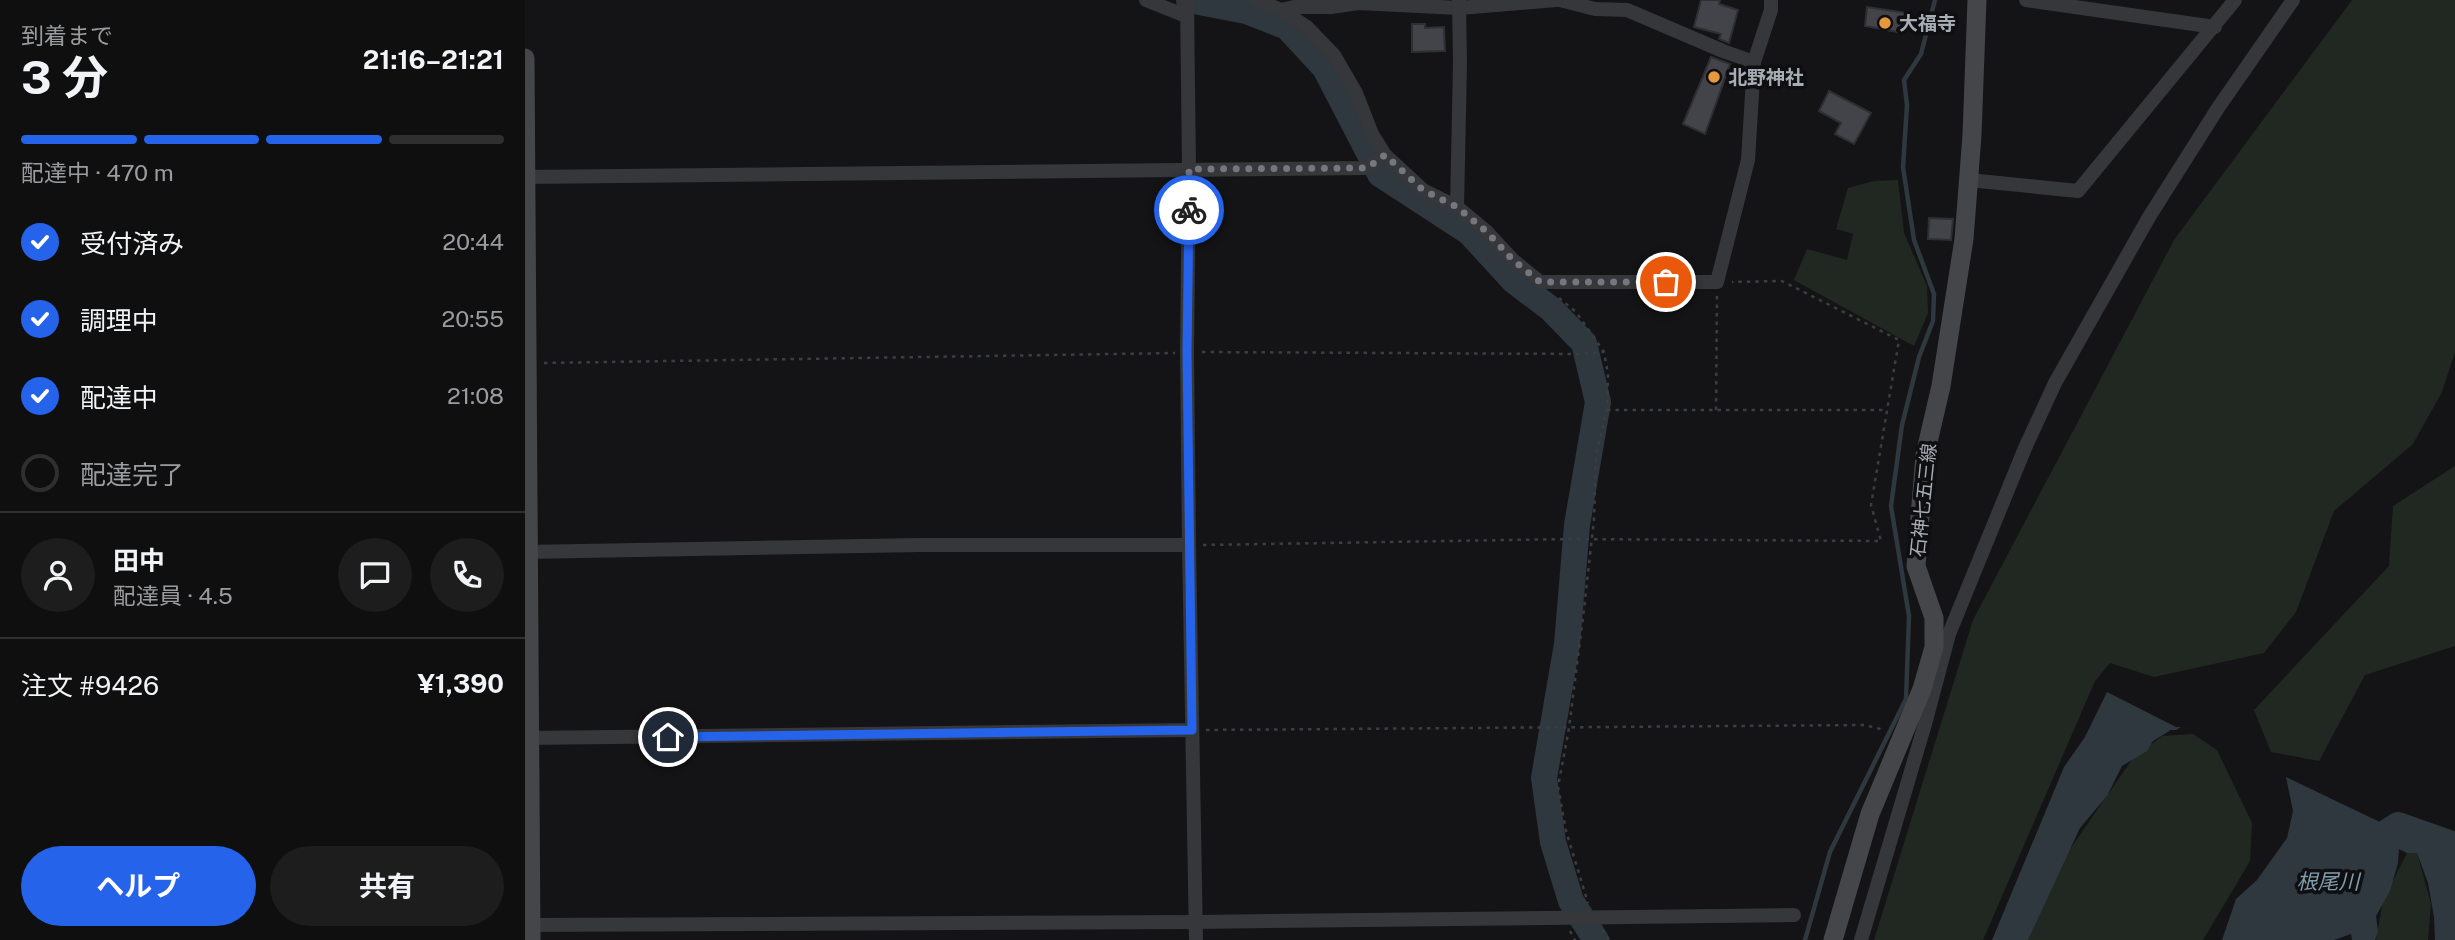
<!DOCTYPE html>
<html lang="ja">
<head>
<meta charset="utf-8">
<style>
	body { margin:0; font-family:"Public Sans","Noto Sans JP",sans-serif; background:#1d1d1e; color:#f1f3f6; height:100vh; display:flex; flex-direction:column; font-size:26px; white-space:nowrap }
	* { box-sizing:border-box; margin:0 }
	p { font-size:23px; color:#9b9c9f }
	.icon { flex:none; width:38px; height:38px; fill:none; stroke:currentColor; stroke-width:2; stroke-linecap:round; stroke-linejoin:round }
	.map { position:relative; flex:1; overflow:hidden }
	.side { display:flex; flex-direction:column; background:#0f0f10; width:525px }
	.side>* { flex:none }
	.pin { position:absolute; display:grid; place-items:center; width:60px; height:60px; color:#fff; margin:-30px; border:4px solid #fff; border-radius:50%; box-shadow:0 2px 7px #0007 }
	.courier { position:absolute; display:grid; place-items:center; width:70px; height:70px; margin:-35px; border:5px solid #2563eb; border-radius:50%; background:#fff; color:#222; box-shadow:0 2px 9px #0007 }
	.head em { font-style:normal; font-weight:700 }
	.head div { display:flex; flex-direction:column-reverse }
	.head { display:flex; align-items:center; justify-content:space-between; height:119px; padding:0 21px }
	h1 { font-size:46px; font-weight:700; line-height:52px }
	.bar { display:grid; grid-template-columns:repeat(4,1fr); gap:10px 7px; align-content:center; height:84px; padding:0 21px }
	.bar i { height:9px; border-radius:5px; background:#2f2f30 }
	.bar .selected { background:#2563eb }
	.bar p { grid-column:span 4 }
	.line { display:flex; align-items:center; gap:18px; padding:0 21px; border-top:2px solid #2f2f30 }
	.line div { flex:1 }
	.round { display:grid; place-items:center; flex:none; width:74px; height:74px; border-radius:37px; background:#1d1d1e }
	ol { padding:0 21px; list-style:none }
	li { display:flex; align-items:center; gap:21px; height:77px }
	li p { margin-inline-start:auto }
	li .icon { padding:7px; border-radius:50%; background:#2563eb; color:#fff; stroke-width:4 }
	li:last-child { color:#9b9c9f }
	li i { width:38px; height:38px; border:4px solid #2f2f30; border-radius:50% }
	.action { display:flex; gap:14px; margin-top:auto; padding:14px 21px }
	.action a { flex:1; height:80px; border-radius:42px; background:#2563eb; color:#fff; font-size:28px; font-weight:700; line-height:80px; text-align:center }
	.action a+a { background:#1d1d1e; color:#f1f3f6 }
	main { display:flex; flex:1; min-height:0 }
	.map>svg:first-child { display:block }
</style>
</head>
<body>
<main>
<section class="side">
<div class="head"><div><h1>3 分</h1><p>到着まで</p></div><em>21:16–21:21</em></div>
<div class="bar"><i class="selected"></i><i class="selected"></i><i class="selected"></i><i></i><p>配達中 · 470 m</p></div>
<ol>
<li><svg class="icon" aria-label="check" viewBox="0 0 24 24"><path d="M5 12l5 5 9-10"/></svg>受付済み<p>20:44</p></li>
<li><svg class="icon" aria-label="check" viewBox="0 0 24 24"><path d="M5 12l5 5 9-10"/></svg>調理中<p>20:55</p></li>
<li><svg class="icon" aria-label="check" viewBox="0 0 24 24"><path d="M5 12l5 5 9-10"/></svg>配達中<p>21:08</p></li>
<li><i></i>配達完了</li>
</ol>
<div class="line" style="height:126px"><a class="round"><svg class="icon" aria-label="person" viewBox="0 0 24 24"><circle cx="12" cy="8" r="4"/><path d="M4 21q1-7 8-7t8 7"/></svg></a><div><b>田中</b><p>配達員 · 4.5</p></div><a class="round"><svg class="icon" aria-label="chat" viewBox="0 0 24 24"><path d="M4 5h16v11H9l-5 4z"/></svg></a><a class="round"><svg class="icon" aria-label="phone" viewBox="0 0 24 24"><path d="M5 4h4l2 5-3 2q2 4 5 5l2-3 5 2v4C11 20 4 13 5 4z"/></svg></a></div>
<div class="line" style="height:91px"><div>注文 #9426</div><b>¥1,390</b></div>
<div class="action"><a>ヘルプ</a><a>共有</a></div>
</section>
<div class="map">
<svg width="1930" height="940" viewBox="0 0 1930 940">
	<rect width="100%" height="100%" fill="#141416"/>
	<g fill="#212821">
		<path d="M 1827,0 L 1930,0 L 1930,352 L 1917,392 L 1888,444 L 1809,511 L 1771,612 L 1739,653 L 1629,677 L 1585,663 L 1570,681 L 1458,940 L 1349,940 L 1448,620 L 1649,240 Z"/>
		<path d="M 1373,180 L 1379,233 L 1402,286 L 1403,313 L 1389,346 L 1269,280 L 1282,249 L 1322,260 L 1328,234 L 1311,229 L 1323,188 L 1349,181 Z"/>
		<path d="M 1930,466 L 1930,646 L 1840,675 L 1794,761 L 1746,752 L 1729,710 L 1864,566 L 1868,506 Z"/>
		<path d="M 1668,734 L 1692,750 L 1727,823 L 1725,861 L 1678,940 L 1503,940 L 1539,858 L 1608,758 L 1637,736 Z"/>
		<path d="M 1882,853 L 1892,853 L 1906,904 L 1903,940 L 1851,940 L 1858,901 Z"/>
	</g>
	<g fill="#2e383e">
		<path d="M 1582,692 L 1651,727 L 1656,727 L 1651,730 L 1646,730 L 1628,741 L 1622,751 L 1597,766 L 1582,796 L 1555,828 L 1503,940 L 1467,940 L 1539,767 L 1560,737 Z"/>
		<path d="M 1761,777 L 1930,858 L 1930,940 L 1910,940 L 1909,917 L 1903,883 L 1892,853 L 1882,853 L 1874,849 L 1873,863 L 1865,891 L 1851,916 L 1853,932 L 1850,940 L 1827,940 L 1826,934 L 1809,940 L 1697,940 L 1711,899 L 1732,880 L 1762,838 L 1768,811 Z"/>
	</g>
	<g fill="none" stroke-linecap="round" stroke-linejoin="round">
		<path stroke="#2e383e" stroke-width="4.5" d="M 1280,940 L 1305,852 L 1381,699 L 1384,616 L 1366,506 L 1377,425 L 1394,357 L 1408,321 L 1409,294 L 1389,240 L 1378,167 L 1382,105 L 1379,80 L 1396,54 L 1410,0"/>
		<g stroke="#2e383e" stroke-width="26">
			<path d="M 664,0 L 721,11 L 762,27 L 800,68 L 855,174 L 944,232 L 989,281 L 1026,309 L 1059,343 L 1073,402 L 1052,525 L 1042,644 L 1019,778 L 1028,842 L 1046,901 L 1071,940"/>
			<path d="M 1839,847 L 1873,825 L 1930,845"/>
		</g>
	</g>
	<g fill="#434449" stroke="#2e2f32" stroke-width="2">
		<path d="M 1176,0 L 1195,0 L 1194,4 L 1213,10 L 1204,43 L 1194,39 L 1196,34 L 1169,27 Z"/>
		<path d="M 1342,7 L 1382,13 L 1378,33 L 1340,26 Z"/>
		<path d="M 887,24 L 900,24 L 900,28 L 919,27 L 920,51 L 887,52 Z"/>
		<path d="M 1186,57 L 1205,64 L 1180,134 L 1158,124 Z"/>
		<path d="M 1304,91 L 1346,113 L 1329,144 L 1310,134 L 1316,123 L 1294,111 Z"/>
		<path d="M 1404,218 L 1428,219 L 1426,240 L 1403,239 Z"/>
	</g>
	<g fill="none" stroke-linecap="round" stroke-linejoin="round">
		<g stroke="#3b3e41" stroke-width="2.5" stroke-dasharray="3.5 5" stroke-linecap="butt">
			<path d="M 1034,298 L 1051,312 L 1079,352 L 1083,374 L 1082,410 L 1071,454 L 1069,519 L 1059,609 L 1044,728 L 1033,787 L 1041,831 L 1063,903"/>
			<path d="M 677,352 L 1053,354 L 1079,352"/>
			<path d="M 19,363 L 650,353"/>
			<path d="M 1082,410 L 1361,410"/>
			<path d="M 1191,410 L 1192,294"/>
			<path d="M 678,545 L 1044,539 L 1356,541 L 1346,505 L 1374,340 L 1257,281 L 1207,282"/>
			<path d="M 681,730 L 1339,725 L 1360,730"/>
			<path d="M 1077,930 L 1084,940"/>
			<path d="M 1045,931 L 1050,940"/>
		</g>
		<g stroke="#35373a" stroke-width="14">
			<path d="M 621,0 L 661,16"/>
			<path d="M 662,0 L 664,169 L 662,352 L 664,545 L 671,940"/>
			<path d="M 732,0 L 756,10 L 782,27 L 809,55 L 831,93 L 847,134 L 860,155 L 898,190 L 932,207 L 962,232 L 988,260 L 1015,282 L 1192,282 L 1223,160 L 1229,62 L 1246,10 L 1246,0"/>
			<path d="M 1035,0 L 1070,9 L 1102,10 L 1198,51 L 1229,62"/>
			<path d="M 1501,0 L 1690,27"/>
			<path d="M 756,10 L 769,7 L 806,7 L 834,3 L 934,8 L 1031,0"/>
			<path d="M 0,177 L 842,168 L 860,155"/>
			<path d="M 1444,180 L 1553,191 L 1710,0"/>
			<path d="M 932,207 L 935,63 L 934,0"/>
			<path d="M 0,552 L 395,545 L 664,545"/>
			<path d="M 0,738 L 667,730"/>
			<path d="M 0,925 L 670,922 L 1269,915"/>
			<path d="M 1336,940 L 1400,724 L 1424,634 L 1500,448 L 1530,383 L 1624,217 L 1693,108 L 1768,0"/>
		</g>
		<g stroke="#44464a" stroke-width="19">
			<path d="M 0,58 L 6,940"/>
			<path d="M 1308,940 L 1345,814 L 1397,689 L 1409,647 L 1409,618 L 1391,566 L 1400,455 L 1416,386 L 1439,239 L 1447,135 L 1452,0"/>
		</g>
	</g>
	<g fill="none" stroke-linecap="round" stroke-linejoin="round">
		<path stroke="#74777d" stroke-width="7" stroke-dasharray="0 12.6" d="M 664,210 L 664,169 L 842,168 L 860,155 L 898,190 L 932,207 L 962,232 L 988,260 L 1015,282 L 1141,282"/>
		<path stroke="#2563eb" stroke-width="9" d="M 143,737 L 667,730 L 662,352 L 664,210"/>
	</g>
	<g fill="#e6993c" stroke="#0f0f11" stroke-width="2.5">
		<circle cx="1360" cy="23" r="7"/>
		<circle cx="1189" cy="77" r="7"/>
	</g>
	<g text-anchor="middle" dominant-baseline="central" stroke-width="7" stroke-linejoin="round" paint-order="stroke">
		<g font-size="19" font-weight="bold" fill="#a7adb5" stroke="#0f0f11" text-anchor="start">
			<text x="1374" y="23">大福寺</text>
			<text x="1203" y="77">北野神社</text>
		</g>
		<g font-size="19" fill="#a7adb5" stroke="#0f0f11">
			<text transform="translate(1398 500) rotate(-84)">石神七五三線</text>
		</g>
		<g font-size="21" font-style="italic" fill="#809eae" stroke="#0f0f11">
			<text x="1803" y="881">根尾川</text>
		</g>
	</g>
</svg>
<div class="pin" style="left:1141px;top:282px;background:#ea580c"><svg class="icon" aria-label="bag" viewBox="0 0 24 24"><path d="M5 8h14l-1 12H6zM9 8a3 3 0 0 1 6 0"/></svg></div>
<div class="pin" style="left:143px;top:737px;background:#1f2937"><svg class="icon" aria-label="home" viewBox="0 0 24 24"><path d="M3 11l9-7 9 7M6 9v11h12V9"/></svg></div>
<div class="courier" style="left:664px;top:210px"><svg class="icon" aria-label="bike" viewBox="0 0 24 24"><circle cx="6" cy="16" r="4"/><circle cx="18" cy="16" r="4"/><path d="M6 16l4-8h5l3 8M10 8l3 8H6M13 5h3"/></svg></div>
</div>
</main>
</body>
</html>
